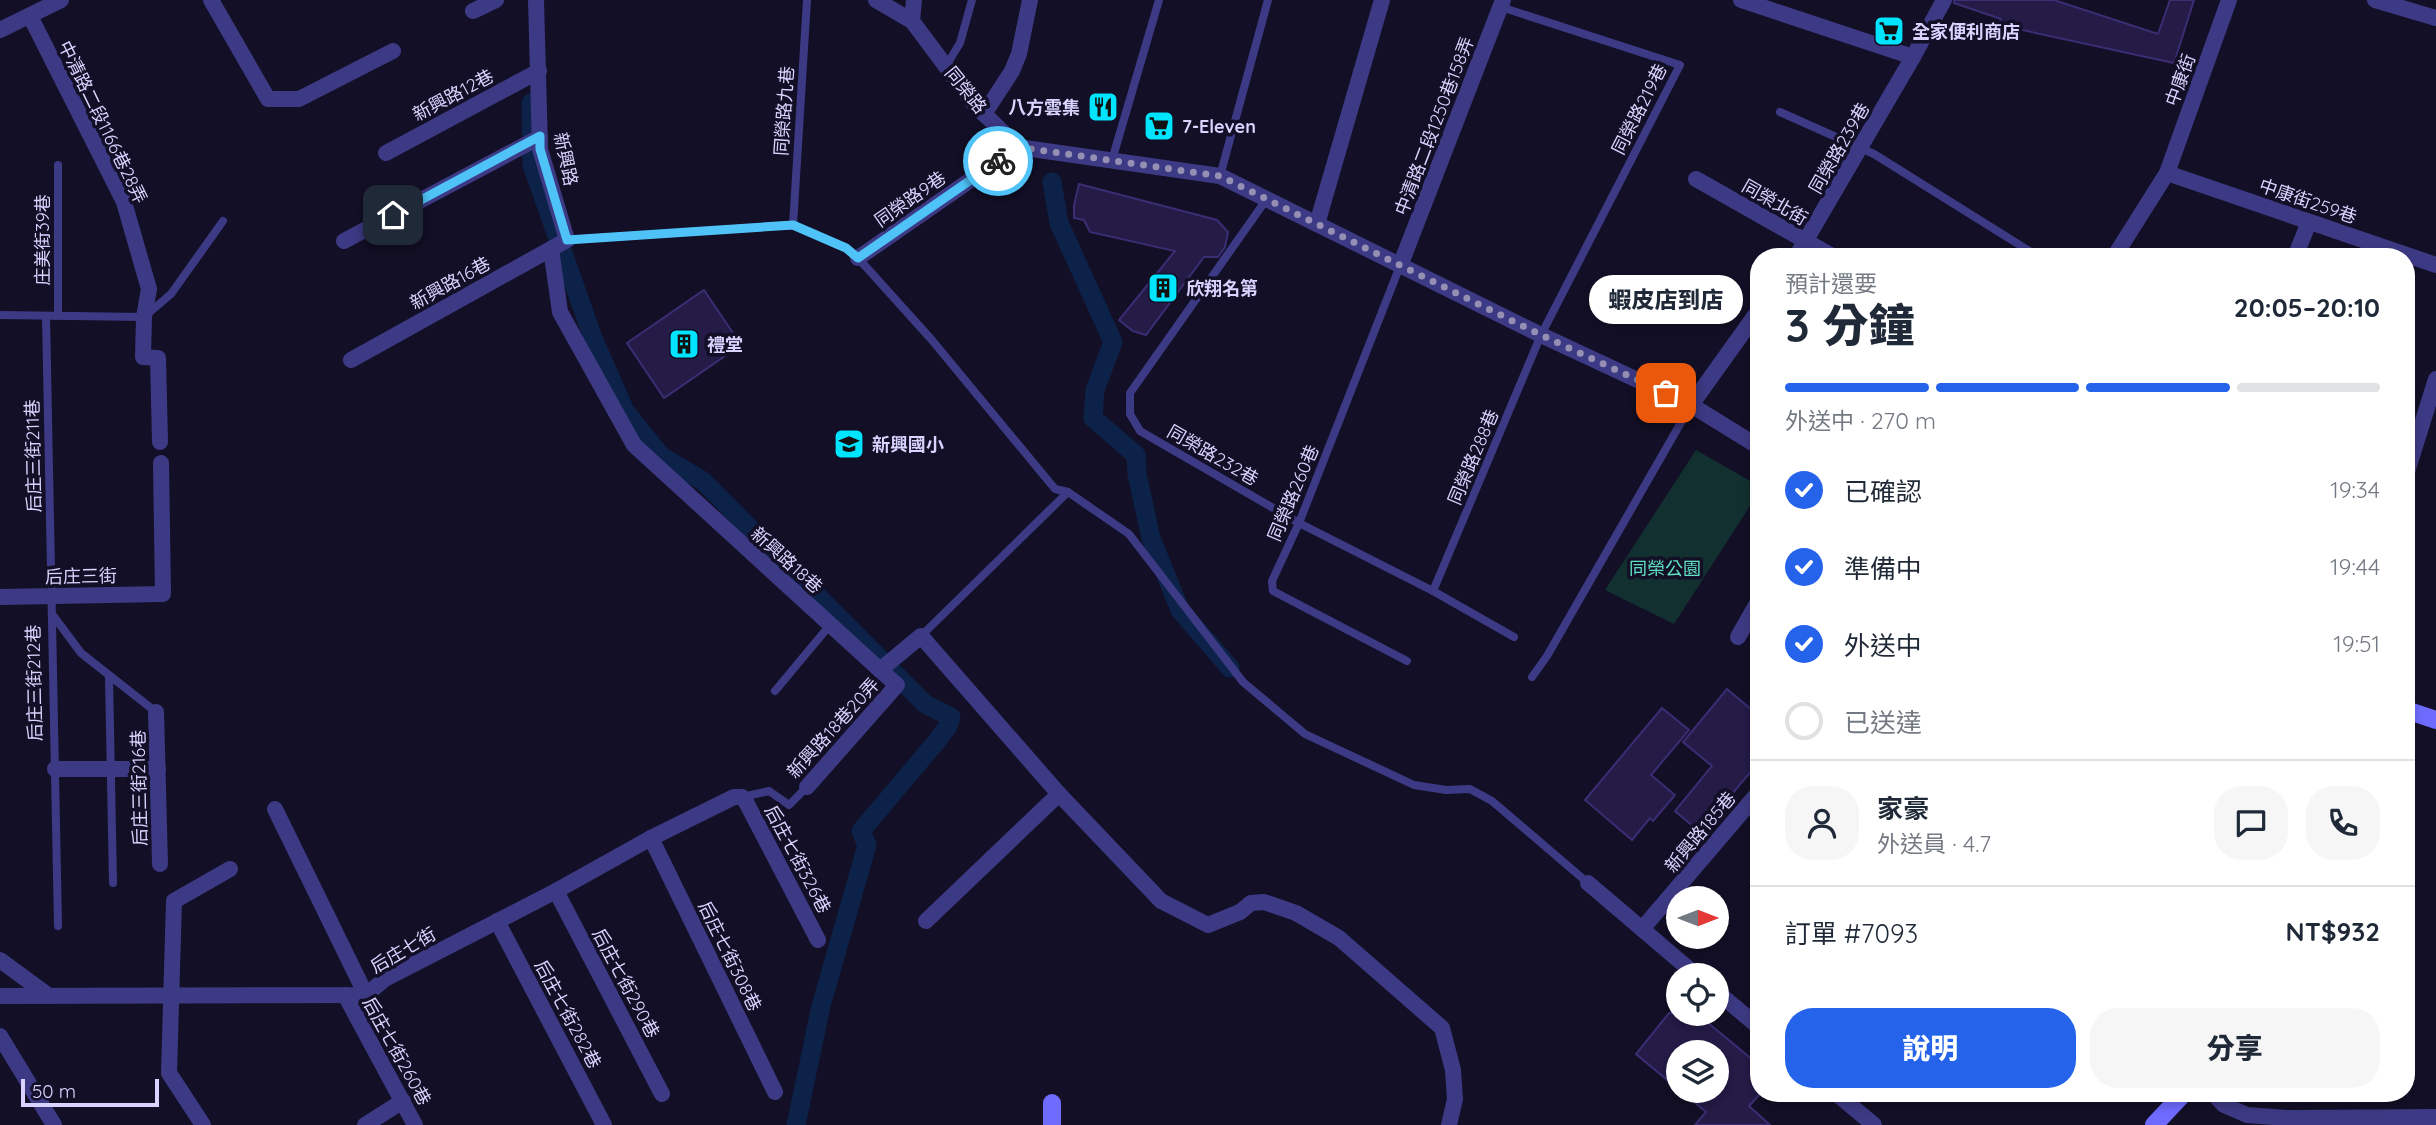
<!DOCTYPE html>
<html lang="zh-TW">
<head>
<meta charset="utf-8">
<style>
	body { margin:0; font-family:Quicksand,"Noto Sans TC",sans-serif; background:#f6f6f7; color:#1f2937; height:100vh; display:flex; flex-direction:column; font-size:26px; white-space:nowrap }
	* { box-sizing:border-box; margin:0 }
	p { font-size:23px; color:#747a83 }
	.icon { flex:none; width:38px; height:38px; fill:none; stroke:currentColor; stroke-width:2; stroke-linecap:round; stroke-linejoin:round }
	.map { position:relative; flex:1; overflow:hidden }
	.drawer { position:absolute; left:1750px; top:248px; width:665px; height:854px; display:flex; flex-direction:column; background:#fff; border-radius:28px; box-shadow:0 4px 10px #0003 }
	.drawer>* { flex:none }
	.needle { width:46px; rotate:90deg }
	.controls { position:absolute; left:1666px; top:886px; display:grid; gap:14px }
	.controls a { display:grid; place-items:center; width:63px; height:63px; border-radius:50%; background:#fff; box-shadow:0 4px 10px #0003; font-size:35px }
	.scale { position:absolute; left:21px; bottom:18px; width:138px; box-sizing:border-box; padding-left:7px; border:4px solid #d9d4ff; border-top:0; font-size:19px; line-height:24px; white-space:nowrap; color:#d9d4ff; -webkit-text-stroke:5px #130f26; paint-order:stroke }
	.pin { position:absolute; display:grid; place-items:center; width:60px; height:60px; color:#fff; margin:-30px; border-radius:14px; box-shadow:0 4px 10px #0006 }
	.courier { position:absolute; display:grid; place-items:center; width:70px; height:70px; margin:-35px; border:5px solid #4fc3f7; border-radius:50%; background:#fff; color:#222; box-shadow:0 2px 9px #0007 }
	.bubble { position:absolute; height:49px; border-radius:24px; background:#fff; box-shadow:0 4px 10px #0003; font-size:23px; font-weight:800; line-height:49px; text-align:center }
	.headline em { font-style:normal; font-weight:800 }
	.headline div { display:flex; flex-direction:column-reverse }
	.headline { display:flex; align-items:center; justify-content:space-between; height:119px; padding:0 35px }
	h1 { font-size:46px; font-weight:800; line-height:52px }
	.bar { display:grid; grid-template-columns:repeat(4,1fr); gap:10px 7px; align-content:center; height:84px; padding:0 35px }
	.bar i { height:9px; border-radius:5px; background:#e0e1e3 }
	.bar .selected { background:#2563eb }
	.bar p { grid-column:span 4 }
	.line { display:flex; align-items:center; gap:18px; padding:0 35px; border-top:2px solid #e0e1e3 }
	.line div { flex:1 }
	.round { display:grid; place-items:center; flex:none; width:74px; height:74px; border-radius:28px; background:#f6f6f7 }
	ol { padding:0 35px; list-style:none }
	li { display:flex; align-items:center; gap:21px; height:77px }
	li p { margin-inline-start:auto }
	li .icon { padding:7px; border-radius:50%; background:#2563eb; color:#fff; stroke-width:4 }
	li:last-child { color:#747a83 }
	li i { width:38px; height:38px; border:4px solid #e0e1e3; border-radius:50% }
	.action { display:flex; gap:14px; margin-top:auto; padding:14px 35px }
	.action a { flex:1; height:80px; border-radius:28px; background:#2563eb; color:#fff; font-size:28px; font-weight:800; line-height:80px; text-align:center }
	.action a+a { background:#f6f6f7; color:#1f2937 }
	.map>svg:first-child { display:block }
</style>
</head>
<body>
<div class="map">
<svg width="2436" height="1125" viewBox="0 0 2436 1125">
	<rect width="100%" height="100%" fill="#130f26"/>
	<path fill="#12302f" d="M 1696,450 L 1759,486 L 1759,492 L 1674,624 L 1605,590 Z"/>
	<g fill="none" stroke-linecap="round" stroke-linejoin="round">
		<g stroke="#0c2248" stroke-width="19">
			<path d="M 531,103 L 532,165 L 593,338 L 625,411 L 661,456 L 703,481 L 925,704 L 951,717 L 948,726 L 936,742 L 861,831 L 867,845 L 821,1006 L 796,1125"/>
			<path d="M 1052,182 L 1059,223 L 1113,342 L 1095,390 L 1093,418 L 1136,455 L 1137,474 L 1151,538 L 1180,610 L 1230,668"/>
		</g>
	</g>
	<g fill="#241b47" stroke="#3b2d73" stroke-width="2">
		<path d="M 1954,0 L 2054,0 L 2158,34 L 2170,0 L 2194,0 L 2174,63 L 1999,25 L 2001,19 L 1954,3 Z"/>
		<path d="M 1079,184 L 1217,220 L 1228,232 L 1225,247 L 1218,257 L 1204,257 L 1146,335 L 1133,331 L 1119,320 L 1175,251 L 1090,232 L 1084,220 L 1074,218 L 1074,205 Z"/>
		<path d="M 704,290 L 741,345 L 664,398 L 627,343 Z"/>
		<path d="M 1727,689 L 1759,716 L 1759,762 L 1700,832 L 1675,811 L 1712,766 L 1683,742 Z"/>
		<path d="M 1662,708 L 1689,730 L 1651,775 L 1675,795 L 1653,821 L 1650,818 L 1632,840 L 1585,800 Z"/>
		<path d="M 1669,1013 L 1696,1013 L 1759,1065 L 1759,1095 L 1749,1106 L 1770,1125 L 1695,1125 L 1706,1112 L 1680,1090 L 1717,1090 L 1717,1052 L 1678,1052 L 1678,1089 L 1636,1054 Z"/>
	</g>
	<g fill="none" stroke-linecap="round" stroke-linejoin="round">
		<g stroke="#3d3a85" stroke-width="8">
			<path d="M 946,66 L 960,43 L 972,0"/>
			<path d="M 1780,112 L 1874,154 L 2039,257"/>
			<path d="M 1112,160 L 1159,0"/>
			<path d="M 58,165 L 58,316"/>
			<path d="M 1220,176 L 1268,0"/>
			<path d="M 1266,200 L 1130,393 L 1130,414 L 1140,431 L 1299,523 L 1433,591 L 1514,637"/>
			<path d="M 793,225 L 807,0"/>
			<path d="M 567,240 L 793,225 L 846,248 L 858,258 L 931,339 L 1055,489 L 1068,492 L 1129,534 L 1243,682 L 1305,734 L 1414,785 L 1446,790 L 1470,789 L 1492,801 L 1588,883"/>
			<path d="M 1400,266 L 1299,523 L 1272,581 L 1273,591 L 1407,661"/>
			<path d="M 0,315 L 144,317 L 171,294 L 223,221"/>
			<path d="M 46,316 L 58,926"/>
			<path d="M 1433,591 L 1541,335 L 1680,65 L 1501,7"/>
			<path d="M 52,614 L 81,653 L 156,712"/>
			<path d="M 921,636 L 1068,492"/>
			<path d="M 109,677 L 113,883"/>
			<path d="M 1532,677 L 1547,656 L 1691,405"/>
			<path d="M 775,691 L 830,625"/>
			<path d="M 742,797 L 769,791 L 789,805 L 807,787"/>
		</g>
		<g stroke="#3d3a85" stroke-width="16">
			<path d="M 211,0 L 268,99 L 299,99 L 393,51"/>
			<path d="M 876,0 L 912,21 L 974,104 L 1018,147 L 1220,176 L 1541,335 L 1691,405 L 1759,447"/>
			<path d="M 1741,0 L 1913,57 L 1944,0"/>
			<path d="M 2375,0 L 2436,18"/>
			<path d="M 473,11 L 496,0"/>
			<path d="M 30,16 L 124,202 L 149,289 L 144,317 L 143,357 L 158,358 L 160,442"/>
			<path d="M 912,21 L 914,0"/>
			<path d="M 0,30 L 61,0"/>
			<path d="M 984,114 L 1012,71 L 1019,54 L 1030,0"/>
			<path d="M 386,153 L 539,71"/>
			<path d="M 2167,173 L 2436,265"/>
			<path d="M 1696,179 L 1834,257"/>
			<path d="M 1317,224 L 1382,0"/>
			<path d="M 344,241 L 540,137"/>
			<path d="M 551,249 L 560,312 L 634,445 L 880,670 L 921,636 L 1059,794 L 1161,901 L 1208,925 L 1240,912 L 1251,903 L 1264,902 L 1296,913 L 1339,938 L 1442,1028 L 1453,1070 L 1455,1099 L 1449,1125"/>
			<path d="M 1796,257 L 1913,57"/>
			<path d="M 2114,257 L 2167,173 L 2229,0"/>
			<path d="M 2295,257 L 2309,222"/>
			<path d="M 858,258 L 1018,147"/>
			<path d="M 1400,266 L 1503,0"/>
			<path d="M 351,360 L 567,240 L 540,149 L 536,0"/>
			<path d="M 1691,405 L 1759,310"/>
			<path d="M 2406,475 L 2436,379"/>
			<path d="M 0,597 L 163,594 L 161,463"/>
			<path d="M 1738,637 L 1759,600"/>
			<path d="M 156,712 L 160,864"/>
			<path d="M 55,769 L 158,769"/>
			<path d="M 807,787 L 897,685 L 880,670"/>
			<path d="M 275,809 L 366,995"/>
			<path d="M 651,838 L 775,1092"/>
			<path d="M 1588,883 L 1696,975"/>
			<path d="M 556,891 L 662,1094"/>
			<path d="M 497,921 L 604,1125"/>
			<path d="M 926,921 L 1059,794"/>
			<path d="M 1642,929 L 1759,792"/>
			<path d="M 0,960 L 49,996"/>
			<path d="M 1717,992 L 1759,1027"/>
			<path d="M 345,995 L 415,1125"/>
			<path d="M 0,996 L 366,995 L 385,979 L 556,891 L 651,838 L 734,797 L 742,797 L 746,802 L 818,940"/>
			<path d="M 0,1036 L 54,1125"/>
			<path d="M 1837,1094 L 1874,1125"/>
			<path d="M 2214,1094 L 2224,1105 L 2247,1115 L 2287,1118 L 2436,1117"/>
			<path d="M 203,1125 L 169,1073 L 174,901 L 230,869"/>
			<path d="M 365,1125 L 403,1101"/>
		</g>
		<g stroke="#6f6bff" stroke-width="18">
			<path d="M 2406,710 L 2436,720"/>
			<path d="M 1052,1125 L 1052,1103"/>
			<path d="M 2154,1125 L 2183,1094"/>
		</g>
	</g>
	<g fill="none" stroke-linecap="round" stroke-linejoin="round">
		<path stroke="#948fb3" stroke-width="7" stroke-dasharray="0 12.6" d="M 998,161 L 1018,147 L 1220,176 L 1541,335 L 1666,393"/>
		<path stroke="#4fc3f7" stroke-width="9" d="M 393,215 L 540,136 L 540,149 L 567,240 L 793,225 L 846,248 L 858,258 L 998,161"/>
	</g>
	<defs>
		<g id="supermarket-square" transform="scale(1.575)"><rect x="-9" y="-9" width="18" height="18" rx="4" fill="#00e5ff" stroke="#130f26"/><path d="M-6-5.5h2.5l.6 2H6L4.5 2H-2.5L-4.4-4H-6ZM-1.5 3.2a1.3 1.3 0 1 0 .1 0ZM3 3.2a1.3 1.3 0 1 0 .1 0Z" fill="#111"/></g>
		<g id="restaurant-square" transform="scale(1.575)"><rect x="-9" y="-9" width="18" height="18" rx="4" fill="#00e5ff" stroke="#130f26"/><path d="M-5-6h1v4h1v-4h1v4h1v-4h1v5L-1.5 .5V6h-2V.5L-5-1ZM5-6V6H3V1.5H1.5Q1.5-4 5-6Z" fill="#111"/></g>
		<g id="building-square" transform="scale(1.575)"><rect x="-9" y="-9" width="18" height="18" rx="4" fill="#00e5ff" stroke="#130f26"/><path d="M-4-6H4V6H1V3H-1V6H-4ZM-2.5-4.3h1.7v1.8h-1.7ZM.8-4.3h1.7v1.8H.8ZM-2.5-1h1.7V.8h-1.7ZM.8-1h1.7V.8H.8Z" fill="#111"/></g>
		<g id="school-square" transform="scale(1.575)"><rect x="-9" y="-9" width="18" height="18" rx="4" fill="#00e5ff" stroke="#130f26"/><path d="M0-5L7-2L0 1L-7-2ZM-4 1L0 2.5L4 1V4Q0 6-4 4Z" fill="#111"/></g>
	</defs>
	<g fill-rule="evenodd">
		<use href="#supermarket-square" x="1889" y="31"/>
		<use href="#restaurant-square" x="1103" y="107"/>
		<use href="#supermarket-square" x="1159" y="126"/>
		<use href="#building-square" x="1163" y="288"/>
		<use href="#building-square" x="684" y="344"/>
		<use href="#school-square" x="849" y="444"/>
	</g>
	<g text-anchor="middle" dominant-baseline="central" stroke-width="7" stroke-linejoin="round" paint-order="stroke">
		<g font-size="18" font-weight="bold" fill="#d9d4ff" stroke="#130f26" text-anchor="start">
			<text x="1912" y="31">全家便利商店</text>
			<text x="1080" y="107" text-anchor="end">八方雲集</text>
			<text x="1182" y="126">7-Eleven</text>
			<text x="1186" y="288">欣翔名第</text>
			<text x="707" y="344">禮堂</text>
			<text x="872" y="444">新興國小</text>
		</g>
		<g font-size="18" fill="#d9d4ff" stroke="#130f26">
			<text transform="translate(2180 80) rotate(-70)">中康街</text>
			<text transform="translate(966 90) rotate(51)">同榮路</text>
			<text transform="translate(453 95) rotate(-28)">新興路12巷</text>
			<text transform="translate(1639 109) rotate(-63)">同榮路219巷</text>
			<text transform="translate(784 111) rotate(-86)">同榮路九巷</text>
			<text transform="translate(103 122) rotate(64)">中清路二段1166巷28弄</text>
			<text transform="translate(1434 126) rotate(-69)">中清路二段1250巷158弄</text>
			<text transform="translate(1839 148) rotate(-60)">同榮路239巷</text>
			<text transform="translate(566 159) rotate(78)">新興路</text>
			<text transform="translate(910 199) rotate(-35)">同榮路9巷</text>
			<text transform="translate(2308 201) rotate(19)">中康街259巷</text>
			<text transform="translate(1775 202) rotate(30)">同榮北街</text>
			<text transform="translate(42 240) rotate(-90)">庄美街39巷</text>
			<text transform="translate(450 283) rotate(-29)">新興路16巷</text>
			<text transform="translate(1213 455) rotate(30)">同榮路232巷</text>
			<text transform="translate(33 456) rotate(-91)">后庄三街211巷</text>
			<text transform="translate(1473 457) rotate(-67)">同榮路288巷</text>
			<text transform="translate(1293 493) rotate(-67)">同榮路260巷</text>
			<text transform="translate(787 560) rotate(42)">新興路18巷</text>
			<text transform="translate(81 576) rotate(-1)">后庄三街</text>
			<text transform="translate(34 683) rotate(-91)">后庄三街212巷</text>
			<text transform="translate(833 728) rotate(-48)">新興路18巷20弄</text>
			<text transform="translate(139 788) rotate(-91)">后庄三街216巷</text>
			<text transform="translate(1700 832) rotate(-50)">新興路185巷</text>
			<text transform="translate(798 859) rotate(62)">后庄七街326巷</text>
			<text transform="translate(403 950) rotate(-30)">后庄七街</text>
			<text transform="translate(730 956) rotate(64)">后庄七街308巷</text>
			<text transform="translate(626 983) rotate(62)">后庄七街290巷</text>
			<text transform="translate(568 1014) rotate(62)">后庄七街282巷</text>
			<text transform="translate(397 1051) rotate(61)">后庄七街260巷</text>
		</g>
		<g font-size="18" fill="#5fe0c0" stroke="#130f26">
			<text x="1665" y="568">同榮公園</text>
		</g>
	</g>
</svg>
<div class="controls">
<a><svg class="needle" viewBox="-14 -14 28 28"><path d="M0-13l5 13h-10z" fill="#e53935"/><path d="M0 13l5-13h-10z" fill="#747a83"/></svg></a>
<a><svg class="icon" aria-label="locate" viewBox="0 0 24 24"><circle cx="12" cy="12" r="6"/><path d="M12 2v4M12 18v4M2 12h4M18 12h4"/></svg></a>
<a><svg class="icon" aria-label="layers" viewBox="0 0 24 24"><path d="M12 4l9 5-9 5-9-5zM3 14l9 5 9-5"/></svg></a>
</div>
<div class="scale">50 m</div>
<div class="pin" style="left:1666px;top:393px;background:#ea580c"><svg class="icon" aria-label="bag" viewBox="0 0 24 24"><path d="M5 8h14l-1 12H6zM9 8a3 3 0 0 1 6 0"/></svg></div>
<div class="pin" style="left:393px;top:215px;background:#1f2937"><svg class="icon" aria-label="home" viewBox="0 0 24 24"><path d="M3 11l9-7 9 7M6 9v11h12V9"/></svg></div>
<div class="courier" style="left:998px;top:161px"><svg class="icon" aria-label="bike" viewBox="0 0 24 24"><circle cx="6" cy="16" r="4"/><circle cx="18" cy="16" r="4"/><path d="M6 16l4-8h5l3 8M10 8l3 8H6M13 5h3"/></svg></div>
<div class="bubble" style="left:1589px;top:275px;width:154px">蝦皮店到店</div>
<section class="drawer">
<div class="headline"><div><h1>3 分鐘</h1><p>預計還要</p></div><em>20:05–20:10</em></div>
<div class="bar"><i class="selected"></i><i class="selected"></i><i class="selected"></i><i></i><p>外送中 · 270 m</p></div>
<ol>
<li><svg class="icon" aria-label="check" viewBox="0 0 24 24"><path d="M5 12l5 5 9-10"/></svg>已確認<p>19:34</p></li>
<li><svg class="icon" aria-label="check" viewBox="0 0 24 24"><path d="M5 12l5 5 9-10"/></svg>準備中<p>19:44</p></li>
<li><svg class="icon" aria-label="check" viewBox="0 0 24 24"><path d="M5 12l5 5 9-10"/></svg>外送中<p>19:51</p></li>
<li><i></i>已送達</li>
</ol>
<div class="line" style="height:126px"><a class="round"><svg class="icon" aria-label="person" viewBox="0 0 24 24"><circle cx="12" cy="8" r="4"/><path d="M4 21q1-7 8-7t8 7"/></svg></a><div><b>家豪</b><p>外送員 · 4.7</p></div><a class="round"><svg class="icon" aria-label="chat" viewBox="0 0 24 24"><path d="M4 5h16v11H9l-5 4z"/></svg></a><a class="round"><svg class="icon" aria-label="phone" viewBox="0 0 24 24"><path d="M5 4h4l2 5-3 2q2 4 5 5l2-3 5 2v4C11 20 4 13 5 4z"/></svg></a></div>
<div class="line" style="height:91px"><div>訂單 #7093</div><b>NT$932</b></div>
<div class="action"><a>說明</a><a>分享</a></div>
</section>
</div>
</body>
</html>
